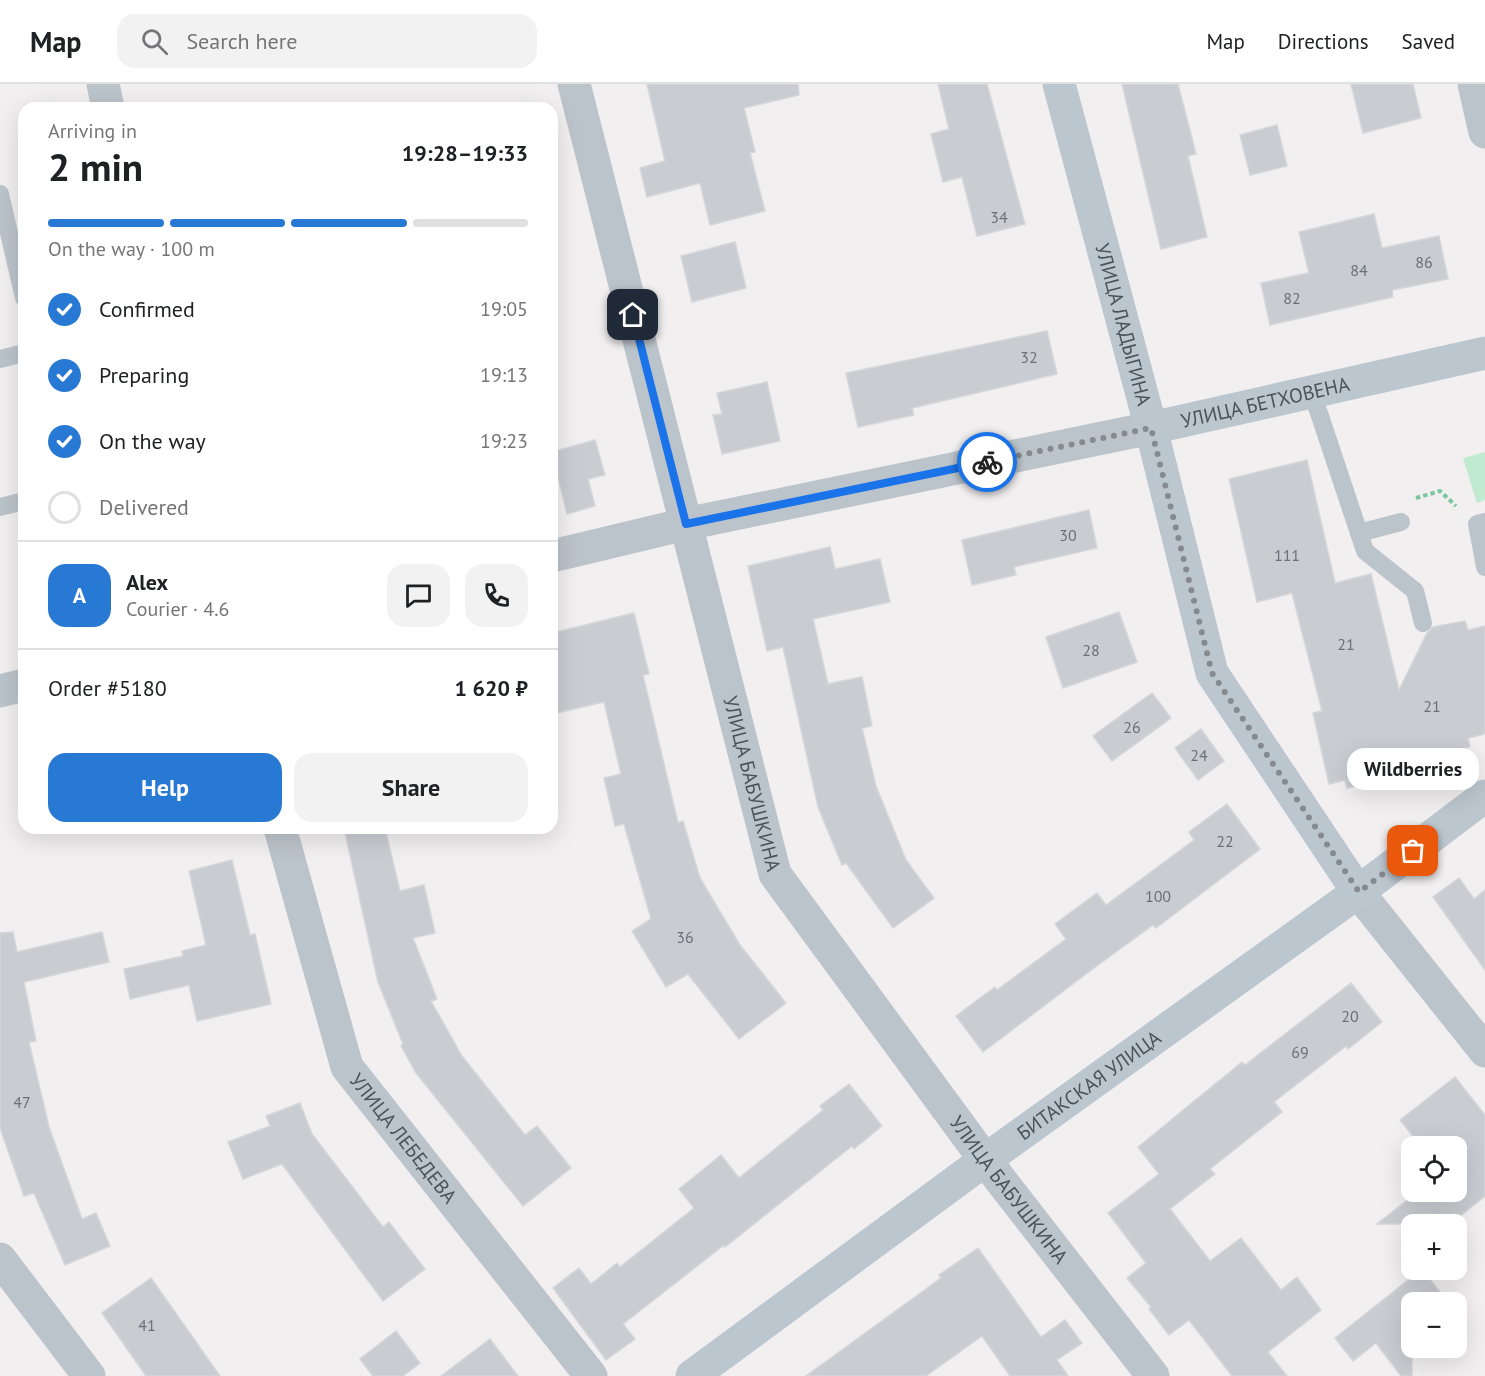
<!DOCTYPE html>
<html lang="en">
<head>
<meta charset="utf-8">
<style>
	body { margin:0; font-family:"PT Sans",sans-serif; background:#f2f2f2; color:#202124; height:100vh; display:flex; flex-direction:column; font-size:22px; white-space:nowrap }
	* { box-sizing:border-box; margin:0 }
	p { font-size:20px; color:#757577 }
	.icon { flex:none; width:33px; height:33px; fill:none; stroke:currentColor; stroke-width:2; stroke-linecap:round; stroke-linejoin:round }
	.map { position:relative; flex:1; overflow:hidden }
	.sheet { position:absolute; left:18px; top:18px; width:540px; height:732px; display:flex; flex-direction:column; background:#fff; border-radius:18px; box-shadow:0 6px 24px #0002 }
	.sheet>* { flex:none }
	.controls { position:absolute; left:1401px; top:1052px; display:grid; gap:12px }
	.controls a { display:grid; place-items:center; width:66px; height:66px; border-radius:12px; background:#fff; box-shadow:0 6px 24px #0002; font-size:30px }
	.pin { position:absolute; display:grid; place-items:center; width:51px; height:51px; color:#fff; margin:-26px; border-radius:12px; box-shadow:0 3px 9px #0006 }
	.courier { position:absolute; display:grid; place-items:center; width:60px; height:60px; margin:-30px; border:4px solid #1a73e8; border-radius:50%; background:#fff; color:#222; box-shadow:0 2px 8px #0007 }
	.bubble { position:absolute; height:42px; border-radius:18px; background:#fff; box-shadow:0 6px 24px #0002; font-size:20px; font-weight:700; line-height:42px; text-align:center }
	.summary em { font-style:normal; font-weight:700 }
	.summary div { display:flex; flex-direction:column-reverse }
	.summary { display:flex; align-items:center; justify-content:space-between; height:102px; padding:0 30px }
	h1 { font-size:39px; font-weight:700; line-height:45px }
	.bar { display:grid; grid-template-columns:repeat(4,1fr); gap:9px 6px; align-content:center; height:72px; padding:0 30px }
	.bar i { height:8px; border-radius:4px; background:#e0e0e0 }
	.bar .on { background:#2879d3 }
	.bar p { grid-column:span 4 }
	.line { display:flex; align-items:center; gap:15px; padding:0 30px; border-top:2px solid #e0e0e0 }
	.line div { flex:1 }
	.round { display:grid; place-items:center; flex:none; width:63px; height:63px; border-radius:18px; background:#f2f2f2 }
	ol { padding:0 30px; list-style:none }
	li { display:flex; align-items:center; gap:18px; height:66px }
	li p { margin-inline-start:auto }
	li .icon { padding:6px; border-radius:50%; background:#2879d3; color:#fff; stroke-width:4 }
	li:last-child { color:#757577 }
	li i { width:33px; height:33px; border:3px solid #e0e0e0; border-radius:50% }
	.primary-button { display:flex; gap:12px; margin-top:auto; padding:12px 30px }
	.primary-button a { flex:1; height:69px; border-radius:18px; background:#2879d3; color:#fff; font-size:24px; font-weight:700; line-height:69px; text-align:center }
	.primary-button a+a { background:#f2f2f2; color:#202124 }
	header { display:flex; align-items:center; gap:36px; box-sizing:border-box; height:84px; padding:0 30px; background:#fff; border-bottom:2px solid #e0e0e0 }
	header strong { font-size:28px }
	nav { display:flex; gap:33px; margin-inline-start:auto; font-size:21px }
	.search { width:420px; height:54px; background:#f2f2f2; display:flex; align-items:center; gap:15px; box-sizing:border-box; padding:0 21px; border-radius:18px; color:#757577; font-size:22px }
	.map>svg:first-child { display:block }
</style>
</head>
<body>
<header>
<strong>Map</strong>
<div class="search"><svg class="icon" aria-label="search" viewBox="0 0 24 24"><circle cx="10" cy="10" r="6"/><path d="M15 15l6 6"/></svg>Search here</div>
<nav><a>Map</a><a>Directions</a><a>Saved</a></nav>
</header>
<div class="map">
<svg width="1485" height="1292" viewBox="0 0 1485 1292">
	<rect width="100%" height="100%" fill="#f1efef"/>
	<path fill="#c1ebd0" d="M 1485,368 L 1485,416 L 1477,419 L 1463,374 Z"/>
	<g fill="#c9ccd1" stroke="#d4d6da" stroke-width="1.5">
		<path d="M 647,0 L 798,0 L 799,11 L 744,24 L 755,68 L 750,69 L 765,127 L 710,141 L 700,99 L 647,113 L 640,84 L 665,77 Z"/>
		<path d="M 938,0 L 987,0 L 1025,140 L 977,152 L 962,93 L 943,98 L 931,50 L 949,45 Z"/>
		<path d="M 1122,0 L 1178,0 L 1196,70 L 1188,72 L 1207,153 L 1161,165 Z"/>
		<path d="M 1351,0 L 1413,0 L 1421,34 L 1363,49 Z"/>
		<path d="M 1277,41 L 1287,82 L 1250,91 L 1240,51 Z"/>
		<path d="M 1374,130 L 1382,164 L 1439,152 L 1448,195 L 1392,206 L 1393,213 L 1270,241 L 1261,199 L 1309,189 L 1299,148 Z"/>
		<path d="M 735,158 L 746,204 L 692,218 L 681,172 Z"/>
		<path d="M 1047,247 L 1057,290 L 912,324 L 914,331 L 858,343 L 846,289 Z"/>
		<path d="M 767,298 L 780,357 L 722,370 L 713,331 L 722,330 L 717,309 Z"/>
		<path d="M 595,356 L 605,391 L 588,395 L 595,422 L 567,430 L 552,368 Z"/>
		<path d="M 1307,376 L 1335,499 L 1371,490 L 1399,606 L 1427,549 L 1433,543 L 1465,537 L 1468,546 L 1485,542 L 1485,650 L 1468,654 L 1470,663 L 1453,667 L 1455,677 L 1430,682 L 1426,694 L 1417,699 L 1407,699 L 1401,692 L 1347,704 L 1345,696 L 1329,700 L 1313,629 L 1322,627 L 1292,509 L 1257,518 L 1229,395 Z"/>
		<path d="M 1089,426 L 1097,464 L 1014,483 L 1016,491 L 972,501 L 962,456 Z"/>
		<path d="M 830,463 L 835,485 L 880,475 L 890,518 L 813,535 L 828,600 L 862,593 L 872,642 L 862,644 L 876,702 L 906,776 L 934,814 L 893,844 L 846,779 L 842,781 L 818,723 L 783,563 L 767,567 L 748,482 Z"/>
		<path d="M 1119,528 L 1137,578 L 1063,604 L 1046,553 Z"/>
		<path d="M 634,529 L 649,590 L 643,591 L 678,739 L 683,737 L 700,794 L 740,861 L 786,919 L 739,955 L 688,890 L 666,903 L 632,847 L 651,835 L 624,740 L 615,742 L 604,694 L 621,690 L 604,618 L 552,630 L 552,549 Z"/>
		<path d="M 1152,609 L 1171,634 L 1112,677 L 1093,652 Z"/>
		<path d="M 1201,645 L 1224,677 L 1198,696 L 1175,664 Z"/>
		<path d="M 1227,720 L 1260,765 L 1156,844 L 1153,841 L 1090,887 L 983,968 L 956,932 L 995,903 L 997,906 L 1066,855 L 1055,840 L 1097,809 L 1106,821 L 1194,756 L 1189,748 Z"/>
		<path d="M 344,744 L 385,744 L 400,807 L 424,801 L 435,849 L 413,854 L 437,915 L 431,917 L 462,972 L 525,1051 L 537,1042 L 571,1084 L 523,1122 L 416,989 L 401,962 L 403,960 L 378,898 Z"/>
		<path d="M 232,776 L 250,851 L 255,850 L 271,920 L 197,937 L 189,901 L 130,915 L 124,885 L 183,872 L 182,867 L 206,861 L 189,787 Z"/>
		<path d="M 1459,794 L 1474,815 L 1485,806 L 1485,886 L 1433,813 Z"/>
		<path d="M 13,848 L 17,868 L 102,848 L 109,878 L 24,898 L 36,957 L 29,958 L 49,1043 L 82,1135 L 96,1129 L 110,1162 L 65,1181 L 34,1109 L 24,1112 L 0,1044 L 0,849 Z"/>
		<path d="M 1351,899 L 1382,938 L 1348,965 L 1346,962 L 1274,1018 L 1282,1028 L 1210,1085 L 1215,1090 L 1170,1125 L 1210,1177 L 1241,1154 L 1281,1206 L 1297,1193 L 1321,1226 L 1268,1268 L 1287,1292 L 1232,1292 L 1189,1236 L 1169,1251 L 1149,1225 L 1151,1223 L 1127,1194 L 1146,1179 L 1108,1129 L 1159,1090 L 1138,1063 L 1242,978 L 1245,981 Z"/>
		<path d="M 1455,993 L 1485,1031 L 1485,1112 L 1450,1140 L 1377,1140 L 1419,1107 L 1456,1107 L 1456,1062 L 1421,1062 L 1400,1036 Z"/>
		<path d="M 849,1000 L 882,1042 L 854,1065 L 852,1062 L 725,1163 L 724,1161 L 623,1240 L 635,1255 L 606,1276 L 553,1204 L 579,1184 L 591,1200 L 617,1179 L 620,1183 L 694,1124 L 679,1105 L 721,1071 L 739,1094 L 823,1026 L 820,1022 Z"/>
		<path d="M 300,1019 L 312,1050 L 383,1143 L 389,1138 L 425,1185 L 383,1217 L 282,1080 L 243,1095 L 228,1058 L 270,1042 L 266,1032 Z"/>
		<path d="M 978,1164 L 1041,1253 L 1065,1236 L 1082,1259 L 1057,1276 L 1068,1292 L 1010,1292 L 982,1252 L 926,1292 L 806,1292 L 941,1194 L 939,1191 Z"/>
		<path d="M 1422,1185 L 1448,1218 L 1412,1218 L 1412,1292 L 1401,1292 L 1376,1259 L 1353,1277 L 1335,1254 Z"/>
		<path d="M 151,1194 L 220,1292 L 146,1292 L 102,1229 Z"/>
		<path d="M 396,1247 L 420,1279 L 403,1292 L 373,1292 L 360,1275 Z"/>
		<path d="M 490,1255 L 518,1292 L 441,1292 Z"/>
	</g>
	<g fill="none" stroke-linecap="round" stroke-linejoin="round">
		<path stroke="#7cc79f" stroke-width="4" stroke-dasharray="4.5 3" stroke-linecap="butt" d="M 1416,414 L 1440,407 L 1456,422"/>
		<g stroke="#bcc4cb" stroke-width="18">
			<path d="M 0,110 L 24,214"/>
			<path d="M 0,275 L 24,269"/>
			<path d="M 1312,308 L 1365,467 L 1415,507 L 1423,539"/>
			<path d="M 0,423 L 24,417"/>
			<path d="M 1485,438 L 1477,440 L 1485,483"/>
			<path d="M 1359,449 L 1401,438"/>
		</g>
		<g stroke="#bcc4cb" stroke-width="33">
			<path d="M 103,0 L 108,24"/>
			<path id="s1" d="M 574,0 L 775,790 L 985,1076 L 1153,1292"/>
			<path d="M 1474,0 L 1485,48"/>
			<path d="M 552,472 L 686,440 L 1151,344"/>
			<path d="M 0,607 L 24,601"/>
			<path id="s2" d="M 280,744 L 347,983 L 591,1292"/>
			<path d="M 1358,808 L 1485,967"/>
			<path d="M 0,1175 L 89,1292"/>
		</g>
		<g stroke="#bcc6cf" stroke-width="33">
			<path id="s3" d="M 1059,0 L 1151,344 L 1212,589 L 1358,808"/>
			<path id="s4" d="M 1151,344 L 1485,269"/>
			<path id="s5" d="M 692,1292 L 985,1076 L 1358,808 L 1485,712"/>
		</g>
	</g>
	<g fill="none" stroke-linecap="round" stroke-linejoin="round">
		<path stroke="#848a8f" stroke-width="6" stroke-dasharray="0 10.8" d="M 987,378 L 1151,344 L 1212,589 L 1359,808 L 1413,767"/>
		<path stroke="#1a73e8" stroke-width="8" d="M 633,231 L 686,440 L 987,378"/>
	</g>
	<g text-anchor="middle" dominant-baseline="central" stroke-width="5" stroke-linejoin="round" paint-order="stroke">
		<g font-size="16" fill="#697178">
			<text x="999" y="133">34</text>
			<text x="1424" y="178">86</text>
			<text x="1359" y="186">84</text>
			<text x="1292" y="214">82</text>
			<text x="1029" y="273">32</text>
			<text x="1068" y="451">30</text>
			<text x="1287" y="471">111</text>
			<text x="1346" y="560">21</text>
			<text x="1091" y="566">28</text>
			<text x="1432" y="622">21</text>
			<text x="1132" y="643">26</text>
			<text x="1199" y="671">24</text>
			<text x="1225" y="757">22</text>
			<text x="1158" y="812">100</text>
			<text x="685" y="853">36</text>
			<text x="1350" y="932">20</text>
			<text x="1300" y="968">69</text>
			<text x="22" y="1018">47</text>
			<text x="147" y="1241">41</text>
		</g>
		<g font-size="20" fill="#49535b" stroke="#fff">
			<text stroke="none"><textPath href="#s3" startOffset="249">УЛИЦА ЛАДЫГИНА</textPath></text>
			<text stroke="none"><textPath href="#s4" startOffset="117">УЛИЦА БЕТХОВЕНА</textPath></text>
			<text stroke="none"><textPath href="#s1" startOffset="722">УЛИЦА БАБУШКИНА</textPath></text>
			<text stroke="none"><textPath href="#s5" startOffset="492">БИТАКСКАЯ УЛИЦА</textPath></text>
			<text stroke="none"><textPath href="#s2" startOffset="339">УЛИЦА ЛЕБЕДЕВА</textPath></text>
			<text stroke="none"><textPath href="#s1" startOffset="1208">УЛИЦА БАБУШКИНА</textPath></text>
		</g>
	</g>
</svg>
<div class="controls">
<a><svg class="icon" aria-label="locate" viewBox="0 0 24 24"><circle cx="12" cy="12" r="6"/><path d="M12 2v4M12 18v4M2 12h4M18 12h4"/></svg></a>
<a>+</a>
<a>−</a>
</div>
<div class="pin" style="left:1413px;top:767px;background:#ea580c"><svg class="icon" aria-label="bag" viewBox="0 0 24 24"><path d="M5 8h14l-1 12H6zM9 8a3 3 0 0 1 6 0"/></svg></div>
<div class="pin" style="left:633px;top:231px;background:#1f2937"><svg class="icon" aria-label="home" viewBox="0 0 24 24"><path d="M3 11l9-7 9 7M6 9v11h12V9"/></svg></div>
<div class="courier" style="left:987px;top:378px"><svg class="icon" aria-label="bike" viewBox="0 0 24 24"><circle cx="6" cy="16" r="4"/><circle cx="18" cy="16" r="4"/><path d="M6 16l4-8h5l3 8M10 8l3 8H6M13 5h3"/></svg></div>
<div class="bubble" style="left:1347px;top:664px;width:132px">Wildberries</div>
<section class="sheet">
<div class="summary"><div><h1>2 min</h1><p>Arriving in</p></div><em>19:28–19:33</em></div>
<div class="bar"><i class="on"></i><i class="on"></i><i class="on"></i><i></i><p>On the way · 100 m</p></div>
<ol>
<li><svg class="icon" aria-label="check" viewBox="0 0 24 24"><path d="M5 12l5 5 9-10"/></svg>Confirmed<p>19:05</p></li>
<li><svg class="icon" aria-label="check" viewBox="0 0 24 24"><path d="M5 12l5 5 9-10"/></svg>Preparing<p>19:13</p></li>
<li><svg class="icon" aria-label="check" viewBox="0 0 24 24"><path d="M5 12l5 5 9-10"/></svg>On the way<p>19:23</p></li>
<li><i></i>Delivered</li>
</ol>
<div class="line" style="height:108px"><b class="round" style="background:#2879d3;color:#fff">A</b><div><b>Alex</b><p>Courier · 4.6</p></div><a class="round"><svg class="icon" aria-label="chat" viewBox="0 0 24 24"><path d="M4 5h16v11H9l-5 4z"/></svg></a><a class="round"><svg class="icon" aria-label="phone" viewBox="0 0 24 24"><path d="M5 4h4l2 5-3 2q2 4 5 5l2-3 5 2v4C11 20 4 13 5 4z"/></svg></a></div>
<div class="line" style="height:78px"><div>Order #5180</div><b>1 620 ₽</b></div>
<div class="primary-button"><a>Help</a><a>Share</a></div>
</section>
</div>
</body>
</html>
